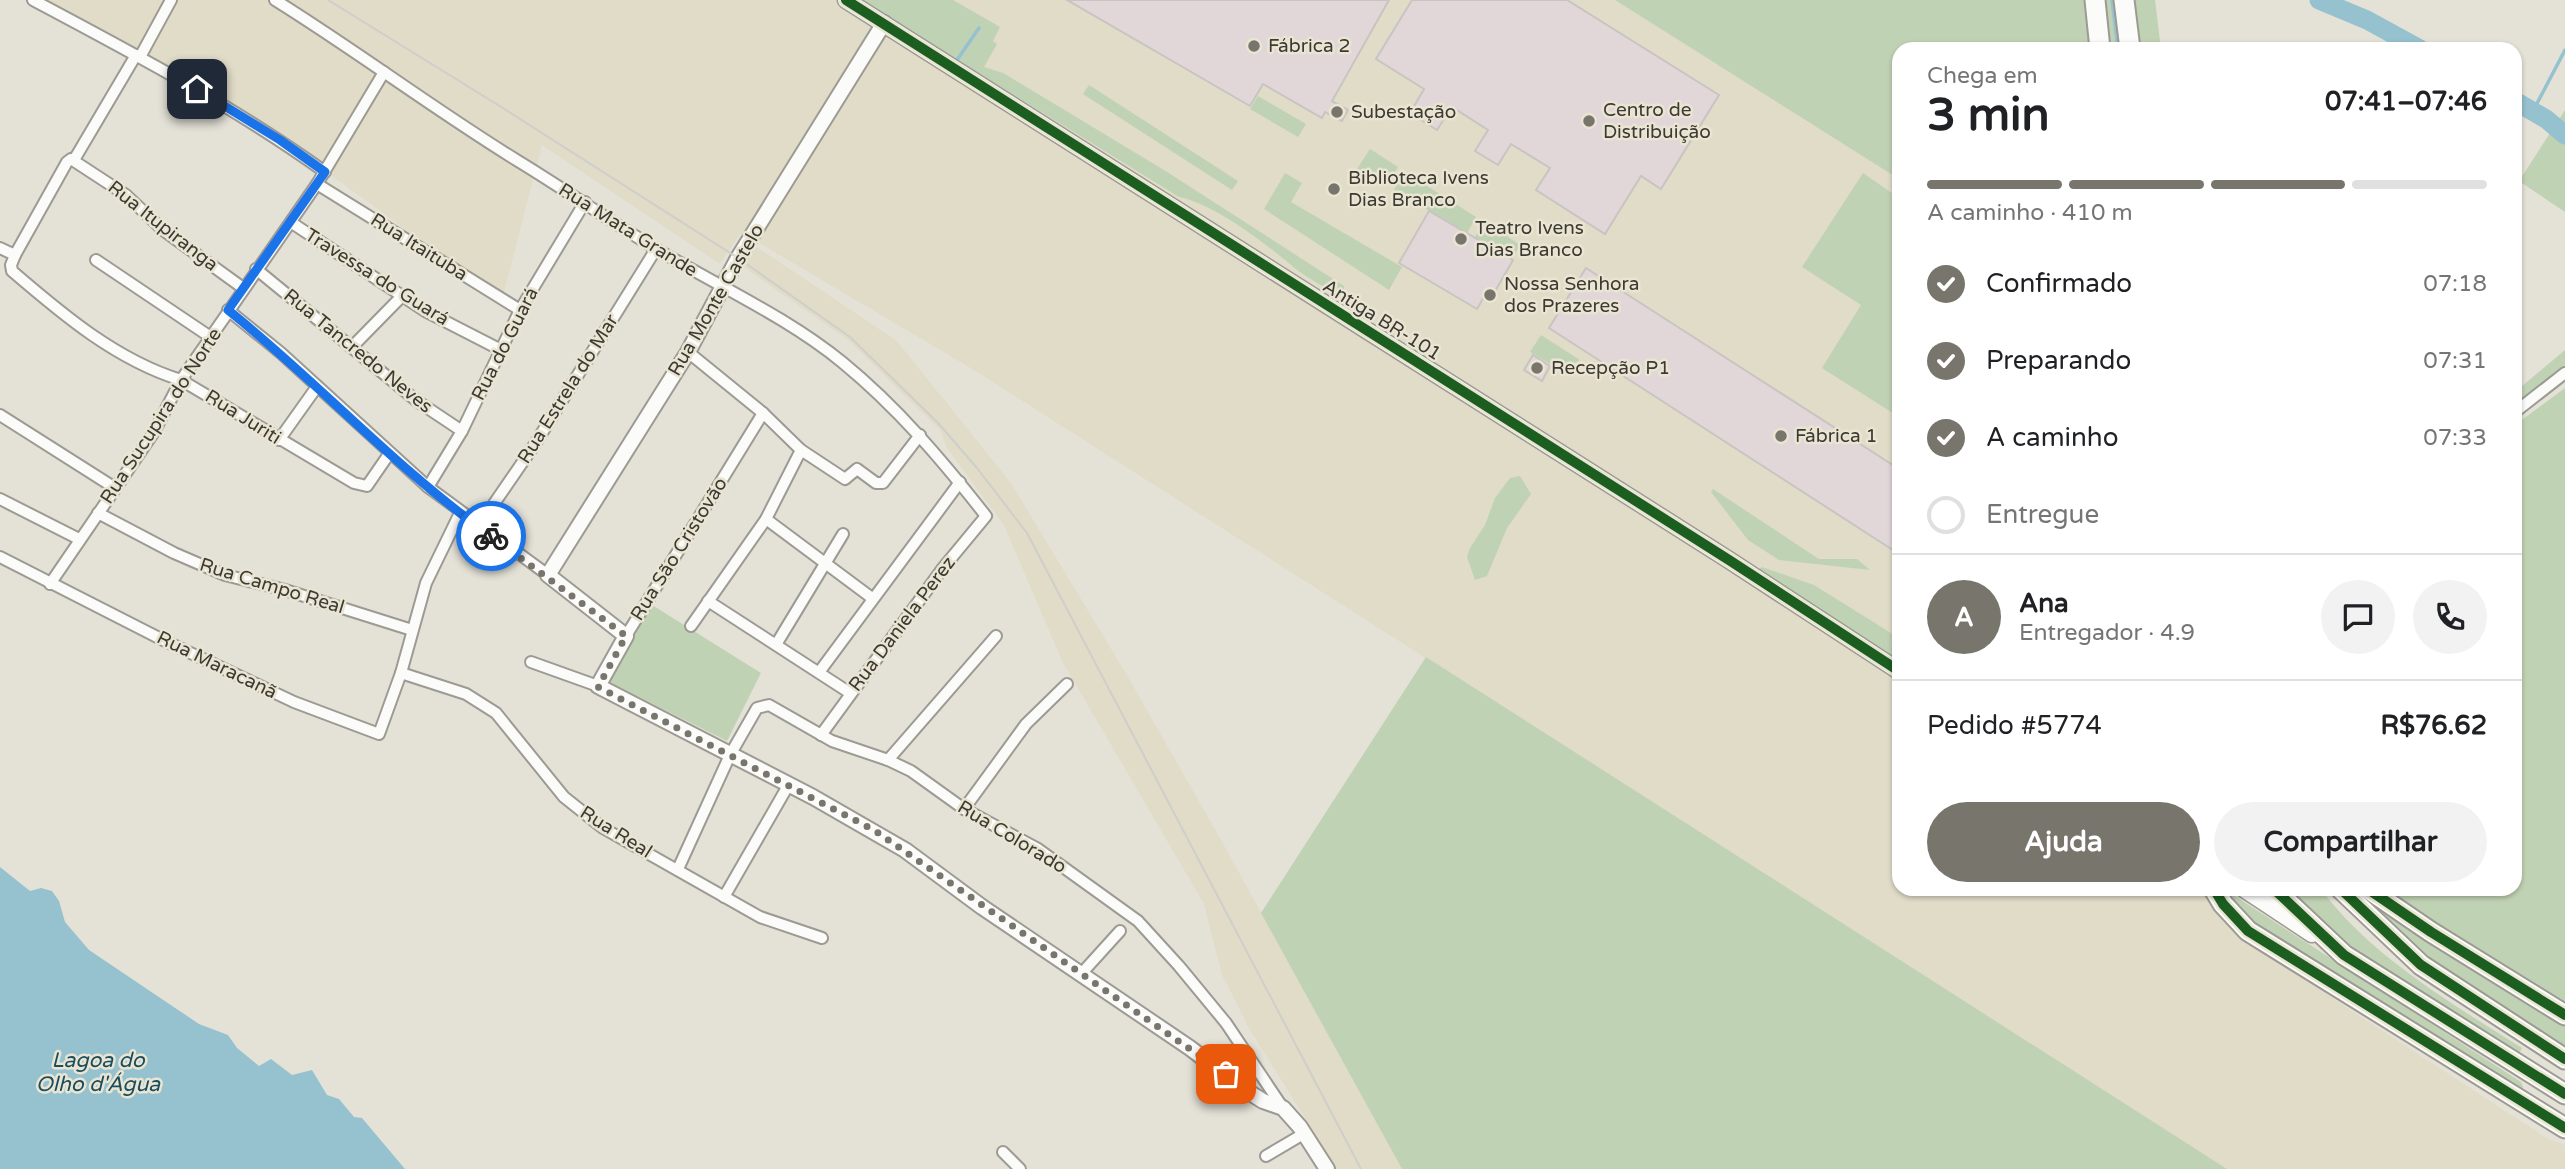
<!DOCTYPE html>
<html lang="pt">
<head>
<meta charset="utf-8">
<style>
	body { margin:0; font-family:"Varela Round",sans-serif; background:#f2f2f2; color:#202124; height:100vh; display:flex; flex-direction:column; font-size:26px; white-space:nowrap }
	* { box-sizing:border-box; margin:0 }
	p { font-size:23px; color:#757577 }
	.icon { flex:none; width:38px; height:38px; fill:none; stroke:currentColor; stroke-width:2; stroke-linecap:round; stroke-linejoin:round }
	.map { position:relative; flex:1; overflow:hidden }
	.side { position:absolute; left:1892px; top:42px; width:630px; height:854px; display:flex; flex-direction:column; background:#fff; border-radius:21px; box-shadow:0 2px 5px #0004 }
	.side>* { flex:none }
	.pin { position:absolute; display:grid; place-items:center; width:60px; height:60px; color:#fff; margin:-30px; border-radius:14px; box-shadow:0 4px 10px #0006 }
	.courier { position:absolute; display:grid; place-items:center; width:70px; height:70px; margin:-35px; border:5px solid #1a73e8; border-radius:50%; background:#fff; color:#222; box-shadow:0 2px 9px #0007 }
	.head em { font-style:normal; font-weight:700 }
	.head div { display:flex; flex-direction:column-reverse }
	.head { display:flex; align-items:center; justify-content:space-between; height:119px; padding:0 35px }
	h1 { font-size:46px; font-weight:700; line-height:52px }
	.bar { display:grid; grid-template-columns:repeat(4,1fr); gap:10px 7px; align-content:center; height:84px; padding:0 35px }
	.bar i { height:9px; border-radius:5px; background:#e0e0e0 }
	.bar .active { background:#77756c }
	.bar p { grid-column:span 4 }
	.line { display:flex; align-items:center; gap:18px; padding:0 35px; border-top:2px solid #e0e0e0 }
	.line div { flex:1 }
	.round { display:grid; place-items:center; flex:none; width:74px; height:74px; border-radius:37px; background:#f2f2f2 }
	ol { padding:0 35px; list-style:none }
	li { display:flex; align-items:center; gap:21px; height:77px }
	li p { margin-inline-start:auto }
	li .icon { padding:7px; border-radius:50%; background:#77756c; color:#fff; stroke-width:4 }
	li:last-child { color:#757577 }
	li i { width:38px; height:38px; border:4px solid #e0e0e0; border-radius:50% }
	.action { display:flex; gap:14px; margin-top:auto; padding:14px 35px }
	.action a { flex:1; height:80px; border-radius:42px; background:#77756c; color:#fff; font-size:28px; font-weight:700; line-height:80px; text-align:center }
	.action a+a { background:#f2f2f2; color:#202124 }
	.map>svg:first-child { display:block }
</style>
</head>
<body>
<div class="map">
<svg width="2565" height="1169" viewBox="0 0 2565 1169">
	<rect width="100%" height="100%" fill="#e4e2d7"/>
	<g fill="#e0dcc8">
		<path d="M 32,0 L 1645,0 L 1899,140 L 1899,889 L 2205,889 L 2229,926 L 2248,943 L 2548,1139 L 2565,1145 L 2565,1169 L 2227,1169 L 974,370 L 744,234 L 740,234 L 720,264 L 542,145 L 502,300 L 313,162 Z"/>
		<path d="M 754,245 L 897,341 L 1011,483 L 1128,677 L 1225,847 L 1402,1169 L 1337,1169 L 1250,1030 L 1222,975 L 1204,904 L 1062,661 L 1004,525 L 947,448 L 940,430 L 896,387 L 848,340 L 742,266 Z"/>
	</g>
	<g fill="#c0d2b4">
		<path d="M 846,0 L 953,0 L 1000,27 L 993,41 L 997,44 L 984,67 L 1003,73 L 1164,170 L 1344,286 L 1344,291 L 1339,296 C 1325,287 1309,279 1296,269 C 1267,245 1217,205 1179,197 L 980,74 L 974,82 Z"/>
		<path d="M 1615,0 L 2084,0 L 2091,49 L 1899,49 L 1899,179 Z"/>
		<path d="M 2103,0 L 2113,0 L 2121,49 L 2108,49 Z"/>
		<path d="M 2131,0 L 2155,0 L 2161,49 L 2138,49 Z"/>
		<path d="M 1089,85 L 1238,181 L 1232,190 L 1083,94 Z"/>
		<path d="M 1258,96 L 1306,124 L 1298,137 L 1250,109 Z"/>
		<path d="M 2565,110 L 2565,212 L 2519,181 Z"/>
		<path d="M 1370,149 L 1398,167 L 1386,186 L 1357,169 Z"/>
		<path d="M 1405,172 L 1476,217 L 1467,233 L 1394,190 Z"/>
		<path d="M 1285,173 L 1302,183 L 1291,202 L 1402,267 L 1389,290 L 1264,209 Z"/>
		<path d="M 1863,173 L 1899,198 L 1899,417 L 1822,368 L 1861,305 L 1802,267 Z"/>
		<path d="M 1484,221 L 1520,245 L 1512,258 L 1475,237 Z"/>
		<path d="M 1541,335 L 1580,360 L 1562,371 L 1530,352 Z"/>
		<path d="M 2565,350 L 2565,365 L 2515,405 L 2515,392 Z"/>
		<path d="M 2565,388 L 2565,1005 L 2381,889 L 2515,889 L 2515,425 Z"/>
		<path d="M 1520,476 L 1531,494 L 1507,528 L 1487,576 L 1475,580 L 1467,557 L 1470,548 L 1485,525 L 1495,498 L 1510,478 Z"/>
		<path d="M 1713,489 L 1819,559 L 1857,559 L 1870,570 L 1779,560 L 1748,540 L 1711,492 Z"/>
		<path d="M 1762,567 L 1814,585 L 1899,638 L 1899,660 L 1771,579 L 1759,569 Z"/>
		<path d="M 652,605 L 761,673 L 727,741 L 609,682 Z"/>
		<path d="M 1426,657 L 2227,1169 L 1402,1169 L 1261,913 Z"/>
		<path d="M 2224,889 L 2521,1082 L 2523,1087 L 2520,1092 L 2288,949 L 2231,908 Z"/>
		<path d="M 2282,889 L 2321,889 C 2370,956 2453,1004 2522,1048 L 2518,1056 L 2334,938 Z"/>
		<path d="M 2355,891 L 2565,1024 L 2565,1049 C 2491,1002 2415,957 2355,891 Z"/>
	</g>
	<path fill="#96c1cf" d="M 0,867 L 30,891 L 41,888 L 52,891 L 59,901 L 65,922 L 89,950 L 199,1024 L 228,1035 L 237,1048 L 259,1066 L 271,1059 L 292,1075 L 312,1070 L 327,1095 L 339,1099 L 354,1117 L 362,1118 L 405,1169 L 0,1169 Z"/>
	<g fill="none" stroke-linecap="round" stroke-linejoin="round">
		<g stroke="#96c1cf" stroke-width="3.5">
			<path d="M 2112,0 L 2118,49"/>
			<path d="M 957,60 L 979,28"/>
			<path d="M 2533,111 L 2565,50"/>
		</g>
		<g stroke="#96c1cf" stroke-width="19">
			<path d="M 2319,0 L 2367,20 L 2420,49"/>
			<path d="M 2515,101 L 2546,119 L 2565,135"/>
		</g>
	</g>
	<g fill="#e1d6d8" stroke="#c8c4c1" stroke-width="2">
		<path d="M 1067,0 L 1389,0 L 1332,101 L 1348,110 L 1342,121 L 1325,112 L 1322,118 L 1263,84 L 1250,106 Z"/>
		<path d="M 1412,0 L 1567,0 L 1719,95 L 1661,189 L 1641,176 L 1605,234 L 1536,190 L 1550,168 L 1511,144 L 1498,165 L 1475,151 L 1488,130 L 1452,107 L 1437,130 L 1410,113 L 1424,89 L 1376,59 Z"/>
		<path d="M 1429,211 L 1513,260 L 1494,293 L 1488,290 L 1477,309 L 1399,263 Z"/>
		<path d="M 1586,268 L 1899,469 L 1899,554 L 1549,328 Z"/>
		<path d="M 1533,355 L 1550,366 L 1542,381 L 1524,370 Z"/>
	</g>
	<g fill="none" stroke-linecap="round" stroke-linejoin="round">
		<g stroke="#9c9a93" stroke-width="14">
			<g id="street">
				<path d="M 33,0 C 133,53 233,106 325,172"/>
				<path d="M 275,0 C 357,51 435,110 518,161 C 569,192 618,227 670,257 C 728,291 789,319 842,362 C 897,407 942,460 986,516 L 943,568 L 821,735"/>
				<path d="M 140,57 L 171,0"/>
				<path d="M 74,160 L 136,55"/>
				<path d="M 317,184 L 520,310"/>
				<path d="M 292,223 L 425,311 L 501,350"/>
				<path d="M 0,248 L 15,255 L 11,265 L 12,271 C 62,314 116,360 181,380 L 354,483 L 367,486 L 389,454"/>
				<path d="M 15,255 L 67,162 L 71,159 L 126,195 L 163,230 L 243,288"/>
				<path d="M 96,260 L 212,338"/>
				<path d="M 256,269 L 417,401 L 462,431"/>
				<path d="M 228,310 L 281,353 L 428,487 L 548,575"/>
				<path d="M 353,346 L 401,297"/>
				<path d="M 688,352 L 763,413 L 801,450 L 845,479 L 857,469 L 876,483 L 883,483 L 920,435"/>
				<path d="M 2515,412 L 2565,373"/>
				<path d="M 0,415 L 115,488"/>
				<path d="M 279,440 L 316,388"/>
				<path d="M 428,487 L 462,431 L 520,310 L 585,202"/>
				<path d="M 0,499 L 79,539"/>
				<path d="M 98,513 L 174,553 L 225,575 L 285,590 L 412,630"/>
				<path d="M 766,519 L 872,598"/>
				<path d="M 478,527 L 535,444 L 656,249"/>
				<path d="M 0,557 L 163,640 L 294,702 L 379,734 L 401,673 L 426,583 L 460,513"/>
				<path d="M 50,584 L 154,432 L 181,380 L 317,184 L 384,72"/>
				<path d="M 708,601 L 850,693"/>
				<path d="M 691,626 L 766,519 L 801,450"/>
				<path d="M 626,636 L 763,413"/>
				<path d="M 777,643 L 843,534"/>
				<path d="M 531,662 L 598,686"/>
				<path d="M 820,671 L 960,482"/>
				<path d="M 401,673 L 466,694 L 496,713 L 564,797 L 603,828 L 760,917 L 822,938"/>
				<path d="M 888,760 L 996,636"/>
				<path d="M 964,809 L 1026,724 L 1067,684"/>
				<path d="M 678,869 L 730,755 L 757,708 L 769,705 L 832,741 L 888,760 L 911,771 L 964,809 L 1038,849 L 1138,921 L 1179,966 L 1226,1023 L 1283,1108"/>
				<path d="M 724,897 L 789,784"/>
				<path d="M 1081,974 L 1120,931"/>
				<path d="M 1003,1152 L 1020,1169"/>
				<path d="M 1266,1156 L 1305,1133"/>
			</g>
		</g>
		<g stroke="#9c9a93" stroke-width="18">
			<path id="secondary" d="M 884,23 L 738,258 L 688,352 L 548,575 L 626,636 L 598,686 L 813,797 L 905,850 L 982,907 L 1190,1048 L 1244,1089 L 1263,1101 L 1283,1108 L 1300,1127 L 1327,1169"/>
		</g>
		<g stroke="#9c9a93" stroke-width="19">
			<g id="primary">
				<path d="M 846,0 L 1729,560 L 1899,671"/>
				<path d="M 2244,889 L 2312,934"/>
			</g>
		</g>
		<g stroke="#9c9a93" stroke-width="23">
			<g id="highway">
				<path d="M 2095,0 L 2100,49"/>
				<path d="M 2124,0 L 2130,49"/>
				<path d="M 2214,889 L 2223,904 L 2248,931 L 2565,1128"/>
				<path d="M 2274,889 L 2344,955 L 2565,1094"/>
				<path d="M 2341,889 L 2421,965 L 2565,1059"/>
				<path d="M 2368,889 L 2431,932 L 2565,1015"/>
			</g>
		</g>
		<use href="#street" stroke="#fbfbf9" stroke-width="10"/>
		<use href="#secondary" stroke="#fbfbf9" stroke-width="14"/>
		<use href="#primary" stroke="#fbfbf9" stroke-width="16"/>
		<use href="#highway" stroke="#fbfbf9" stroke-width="19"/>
		<path stroke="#cececb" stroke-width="2" d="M 328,0 L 498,105 L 738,258 L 850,337 L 939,424 L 977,468 L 1027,533 L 1361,1169"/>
		<g stroke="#e9e5d2" stroke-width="15">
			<g id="cycleway">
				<path d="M 846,0 L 1729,560 L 1899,671"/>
				<path d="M 2214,889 L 2223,904 L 2248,931 L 2565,1128"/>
				<path d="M 2274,889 L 2344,955 L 2565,1094"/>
				<path d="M 2341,889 L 2421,965 L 2565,1059"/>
				<path d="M 2368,889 L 2431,932 L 2565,1015"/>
			</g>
		</g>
		<use href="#cycleway" stroke="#1b5e20" stroke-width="10"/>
	</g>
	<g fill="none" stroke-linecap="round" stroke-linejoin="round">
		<path stroke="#77756c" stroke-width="7" stroke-dasharray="0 12.6" d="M 491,536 L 626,636 L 598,687 L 874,830 L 1226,1074"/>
		<path stroke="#1a73e8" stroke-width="9" d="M 197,89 L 280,140 L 325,172 L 228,310 C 318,382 396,469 491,536"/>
	</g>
	<g fill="#77756c" stroke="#e9e5d2" stroke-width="2.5">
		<circle cx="1254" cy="46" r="7"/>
		<circle cx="1337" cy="112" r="7"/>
		<circle cx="1589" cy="121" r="7"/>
		<circle cx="1334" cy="189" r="7"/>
		<circle cx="1461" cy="239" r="7"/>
		<circle cx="1490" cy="295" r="7"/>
		<circle cx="1537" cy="368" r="7"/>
		<circle cx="1781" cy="436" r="7"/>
	</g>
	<g text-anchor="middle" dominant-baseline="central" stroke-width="5" stroke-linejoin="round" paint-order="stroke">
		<g font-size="19" fill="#3c3a33" stroke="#e9e5d2" text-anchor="start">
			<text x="1268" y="46">Fábrica 2</text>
			<text x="1603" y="110">Centro de<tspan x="1603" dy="22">Distribuição</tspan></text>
			<text x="1351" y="112">Subestação</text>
			<text x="1348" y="178">Biblioteca Ivens<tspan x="1348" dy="22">Dias Branco</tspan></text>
			<text x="1475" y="228">Teatro Ivens<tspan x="1475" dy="22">Dias Branco</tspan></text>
			<text x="1504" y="284">Nossa Senhora<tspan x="1504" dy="22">dos Prazeres</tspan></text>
			<text x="1551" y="368">Recepção P1</text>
			<text x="1795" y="436">Fábrica 1</text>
		</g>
		<g font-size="19" fill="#3c3a33" stroke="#e9e5d2">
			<text transform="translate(163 226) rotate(38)">Rua Itupiranga</text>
			<text transform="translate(628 230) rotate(32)">Rua Mata Grande</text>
			<text transform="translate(419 247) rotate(32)">Rua Itaituba</text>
			<text transform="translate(377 277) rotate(32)">Travessa do Guará</text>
			<text transform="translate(716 300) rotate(-60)">Rua Monte Castelo</text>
			<text transform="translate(1382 320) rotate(32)">Antiga BR-101</text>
			<text transform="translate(505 344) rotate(-63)">Rua do Guará</text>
			<text transform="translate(358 351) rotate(39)">Rua Tancredo Neves</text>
			<text transform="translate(568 389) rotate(-58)">Rua Estrela do Mar</text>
			<text transform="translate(161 416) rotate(-57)">Rua Sucupira do Norte</text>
			<text transform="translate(243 417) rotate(32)">Rua Juriti</text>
			<text transform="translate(679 549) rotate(-58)">Rua São Cristovão</text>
			<text transform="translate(272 586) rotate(17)">Rua Campo Real</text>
			<text transform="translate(902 624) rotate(-53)">Rua Daniela Perez</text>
			<text transform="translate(217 665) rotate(26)">Rua Maracanã</text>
			<text transform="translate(616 832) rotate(32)">Rua Real</text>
			<text transform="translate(1012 837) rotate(31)">Rua Colorado</text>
		</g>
		<g font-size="21" font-style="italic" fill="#194d5f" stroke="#e9e5d2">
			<text x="98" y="1060">Lagoa do<tspan x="98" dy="24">Olho d'Água</tspan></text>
		</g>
	</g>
</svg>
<div class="pin" style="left:1226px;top:1074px;background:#ea580c"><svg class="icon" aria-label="bag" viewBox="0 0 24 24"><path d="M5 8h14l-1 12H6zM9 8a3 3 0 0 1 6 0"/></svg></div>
<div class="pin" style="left:197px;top:89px;background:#1f2937"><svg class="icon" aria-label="home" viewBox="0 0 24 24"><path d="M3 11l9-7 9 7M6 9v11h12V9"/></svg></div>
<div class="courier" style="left:491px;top:536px"><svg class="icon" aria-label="bike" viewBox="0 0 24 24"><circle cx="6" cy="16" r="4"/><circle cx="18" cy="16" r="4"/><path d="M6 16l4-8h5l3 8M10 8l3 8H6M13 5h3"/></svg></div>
<section class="side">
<div class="head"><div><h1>3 min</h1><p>Chega em</p></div><em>07:41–07:46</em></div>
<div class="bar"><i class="active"></i><i class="active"></i><i class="active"></i><i></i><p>A caminho · 410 m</p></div>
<ol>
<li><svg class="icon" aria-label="check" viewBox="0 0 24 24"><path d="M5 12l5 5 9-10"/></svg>Confirmado<p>07:18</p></li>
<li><svg class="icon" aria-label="check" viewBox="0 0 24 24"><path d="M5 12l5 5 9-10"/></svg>Preparando<p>07:31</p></li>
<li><svg class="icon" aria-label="check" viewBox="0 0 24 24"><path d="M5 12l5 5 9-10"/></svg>A caminho<p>07:33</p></li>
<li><i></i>Entregue</li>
</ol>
<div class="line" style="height:126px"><b class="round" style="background:#77756c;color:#fff">A</b><div><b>Ana</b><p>Entregador · 4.9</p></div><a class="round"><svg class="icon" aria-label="chat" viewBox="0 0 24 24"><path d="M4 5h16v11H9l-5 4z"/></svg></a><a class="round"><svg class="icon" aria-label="phone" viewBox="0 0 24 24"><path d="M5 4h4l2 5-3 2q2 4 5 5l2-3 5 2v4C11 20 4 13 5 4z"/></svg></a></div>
<div class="line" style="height:91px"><div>Pedido #5774</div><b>R$76.62</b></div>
<div class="action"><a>Ajuda</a><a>Compartilhar</a></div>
</section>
</div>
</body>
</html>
